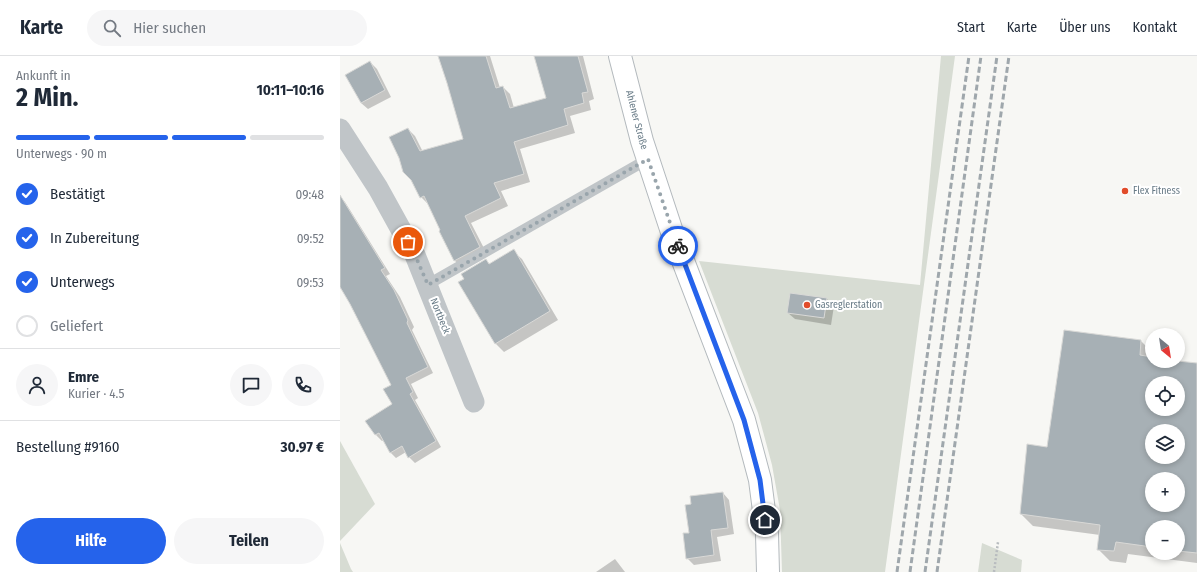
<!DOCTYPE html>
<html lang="de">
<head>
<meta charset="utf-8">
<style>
	body { margin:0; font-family:"Fira Sans Condensed",sans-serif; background:#f6f6f7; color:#1f2937; height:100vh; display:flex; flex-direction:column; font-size:15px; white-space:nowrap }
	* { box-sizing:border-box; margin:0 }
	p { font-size:13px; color:#747a83 }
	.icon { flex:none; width:22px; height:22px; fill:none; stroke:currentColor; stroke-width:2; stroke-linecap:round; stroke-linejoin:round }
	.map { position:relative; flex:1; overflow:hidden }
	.panel { display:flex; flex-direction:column; background:#fff; width:340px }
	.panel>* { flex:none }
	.needle { width:26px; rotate:150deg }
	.buttons { position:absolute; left:805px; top:272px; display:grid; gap:8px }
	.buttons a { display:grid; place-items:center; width:40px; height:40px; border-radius:50%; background:#fff; box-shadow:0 2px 6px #0003; font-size:20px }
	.pin { position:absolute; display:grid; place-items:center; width:34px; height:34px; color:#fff; margin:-17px; border:2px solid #fff; border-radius:50%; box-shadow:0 1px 4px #0007 }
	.courier { position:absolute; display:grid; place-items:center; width:40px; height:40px; margin:-20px; border:3px solid #2563eb; border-radius:50%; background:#fff; color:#222; box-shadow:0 1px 5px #0007 }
	.headline em { font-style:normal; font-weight:700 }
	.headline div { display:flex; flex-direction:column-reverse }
	.headline { display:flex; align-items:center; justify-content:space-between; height:68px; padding:0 16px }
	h1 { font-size:26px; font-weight:700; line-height:30px }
	.bar { display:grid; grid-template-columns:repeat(4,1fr); gap:6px 4px; align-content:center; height:48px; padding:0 16px }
	.bar i { height:5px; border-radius:3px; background:#e0e1e3 }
	.bar .on { background:#2563eb }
	.bar p { grid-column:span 4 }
	.line { display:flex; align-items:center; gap:10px; padding:0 16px; border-top:1px solid #e0e1e3 }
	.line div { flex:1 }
	.round { display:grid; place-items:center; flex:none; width:42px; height:42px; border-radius:21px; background:#f6f6f7 }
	ol { padding:0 16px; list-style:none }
	li { display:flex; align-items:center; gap:12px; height:44px }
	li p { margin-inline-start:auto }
	li .icon { padding:4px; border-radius:50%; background:#2563eb; color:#fff; stroke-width:4 }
	li:last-child { color:#747a83 }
	li i { width:22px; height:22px; border:2px solid #e0e1e3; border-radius:50% }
	.action { display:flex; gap:8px; margin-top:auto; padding:8px 16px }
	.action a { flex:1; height:46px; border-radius:24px; background:#2563eb; color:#fff; font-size:16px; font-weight:700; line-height:46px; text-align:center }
	.action a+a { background:#f6f6f7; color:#1f2937 }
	header { display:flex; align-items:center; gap:24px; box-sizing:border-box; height:56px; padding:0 20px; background:#fff; border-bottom:1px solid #e0e1e3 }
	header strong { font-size:19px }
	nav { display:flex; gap:22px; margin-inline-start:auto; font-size:14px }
	.search { width:280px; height:36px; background:#f6f6f7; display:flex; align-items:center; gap:10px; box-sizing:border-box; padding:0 14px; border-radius:22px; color:#747a83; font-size:15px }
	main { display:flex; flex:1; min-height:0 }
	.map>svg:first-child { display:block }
</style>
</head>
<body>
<header>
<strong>Karte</strong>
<div class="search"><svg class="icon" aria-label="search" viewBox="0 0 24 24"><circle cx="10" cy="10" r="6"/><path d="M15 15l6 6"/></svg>Hier suchen</div>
<nav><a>Start</a><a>Karte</a><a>Über uns</a><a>Kontakt</a></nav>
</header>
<main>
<section class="panel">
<div class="headline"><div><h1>2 Min.</h1><p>Ankunft in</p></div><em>10:11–10:16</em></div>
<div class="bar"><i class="on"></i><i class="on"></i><i class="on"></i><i></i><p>Unterwegs · 90 m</p></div>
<ol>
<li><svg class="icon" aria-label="check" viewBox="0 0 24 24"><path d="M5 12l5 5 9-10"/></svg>Bestätigt<p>09:48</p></li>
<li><svg class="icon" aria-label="check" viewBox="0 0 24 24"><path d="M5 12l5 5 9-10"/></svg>In Zubereitung<p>09:52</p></li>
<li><svg class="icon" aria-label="check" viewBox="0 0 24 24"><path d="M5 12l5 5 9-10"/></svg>Unterwegs<p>09:53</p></li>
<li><i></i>Geliefert</li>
</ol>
<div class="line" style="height:72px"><a class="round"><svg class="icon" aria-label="person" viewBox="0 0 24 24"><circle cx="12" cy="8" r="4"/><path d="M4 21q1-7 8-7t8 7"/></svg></a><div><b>Emre</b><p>Kurier · 4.5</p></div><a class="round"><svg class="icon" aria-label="chat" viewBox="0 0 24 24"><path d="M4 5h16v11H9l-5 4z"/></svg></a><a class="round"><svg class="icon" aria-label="phone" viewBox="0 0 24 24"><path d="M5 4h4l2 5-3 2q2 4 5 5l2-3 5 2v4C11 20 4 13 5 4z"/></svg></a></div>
<div class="line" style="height:52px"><div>Bestellung #9160</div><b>30.97 €</b></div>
<div class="action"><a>Hilfe</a><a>Teilen</a></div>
</section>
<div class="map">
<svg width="857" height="516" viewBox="0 0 857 516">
	<rect width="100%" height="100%" fill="#f7f7f4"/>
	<g fill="#d7dcd3">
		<path d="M 601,0 L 615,0 L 545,516 L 442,516 L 440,454 L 432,409 L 418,357 L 359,205 L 580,229 Z"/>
		<path d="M 0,385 L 35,448 L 0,485 Z"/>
		<path d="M 0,487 L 11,513 L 13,516 L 0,516 Z"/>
		<path d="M 642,487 L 682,504 L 681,516 L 638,516 Z"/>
	</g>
	<g fill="#0003" fill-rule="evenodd">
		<path d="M 99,0 L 150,0 L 160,32 L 163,31 L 170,38 L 174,52 L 207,43 L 206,0 L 243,0 L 254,43 L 249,45 L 251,54 L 230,60 L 235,77 L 180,93 L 190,126 L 161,135 L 168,150 L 131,167 L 147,198 L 123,212 L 115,205 L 100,175 L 101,174 L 88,148 L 81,141 L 68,73 L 75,80 L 83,96 L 124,84 Z"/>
		<path d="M 30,6 L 37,13 L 51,41 L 28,53 L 21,47 Z"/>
		<path d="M 0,141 L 5,146 L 50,218 L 46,220 L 60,241 L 74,271 L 72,274 L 93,317 L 71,328 L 78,342 L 75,344 L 101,391 L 75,407 L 69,401 L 66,396 L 56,402 L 50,396 L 44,384 L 42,385 L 36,379 L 27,365 L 54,348 L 52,330 L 11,247 L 0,229 Z"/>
		<path d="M 173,195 L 182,203 L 218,264 L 164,296 L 156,288 L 119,227 L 125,223 L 146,205 L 150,208 Z"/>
		<path d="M 487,243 L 494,250 L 491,269 L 455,263 L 448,257 Z"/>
		<path d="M 801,285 L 812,296 L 812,305 L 834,305 L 857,308 L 857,507 L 788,498 L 786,507 L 770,505 L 758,493 L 760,479 L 693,470 L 681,458 L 708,392 ZM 812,327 L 838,327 L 838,353 L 812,353 ZM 812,375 L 838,375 L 838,401 L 812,401 ZM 812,423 L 838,423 L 838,449 L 812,449 ZM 812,471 L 838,471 L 838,497 L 812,497 Z"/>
		<path d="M 383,437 L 389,444 L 394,478 L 377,481 L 381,505 L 354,509 L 347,502 L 352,448 Z"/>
		<path d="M 275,503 L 285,516 L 256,516 Z"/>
	</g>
	<g fill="#a7b0b5" stroke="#d9d9d7" fill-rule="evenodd">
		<path d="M 98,0 L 146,0 L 156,32 L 163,30 L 170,52 L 206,42 L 194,0 L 238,0 L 248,36 L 242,37 L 244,47 L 224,53 L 228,69 L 174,86 L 184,118 L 154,127 L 161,142 L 125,160 L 140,191 L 114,205 L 99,175 L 100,174 L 84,140 L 80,142 L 71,124 L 63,116 L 59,102 L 49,81 L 68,72 L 80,95 L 123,83 L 107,27 Z"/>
		<path d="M 30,5 L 45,34 L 21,47 L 5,19 Z"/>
		<path d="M 0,139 L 45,212 L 41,214 L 54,234 L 68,264 L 67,267 L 88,311 L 66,322 L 73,336 L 70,338 L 96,385 L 68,402 L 62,390 L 50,397 L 39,377 L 35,379 L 25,365 L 52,348 L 43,333 L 51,329 L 10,248 L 0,231 Z"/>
		<path d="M 174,193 L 210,255 L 155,288 L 118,226 L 124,223 L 121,218 L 146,203 L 149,208 Z"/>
		<path d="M 450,237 L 487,242 L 484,262 L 447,257 Z"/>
		<path d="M 724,274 L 801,284 L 800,299 L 812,301 L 812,305 L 838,305 L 857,307 L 857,497 L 838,495 L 838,471 L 812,471 L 812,491 L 776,486 L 774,495 L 757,494 L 760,469 L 680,458 L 687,388 L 707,391 ZM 812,327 L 838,327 L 838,353 L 812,353 ZM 812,375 L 838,375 L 838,401 L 812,401 ZM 812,423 L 838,423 L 838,449 L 812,449 Z"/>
		<path d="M 383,436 L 388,472 L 371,474 L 374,499 L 346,503 L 343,477 L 349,477 L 345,449 L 351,448 L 350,440 Z"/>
	</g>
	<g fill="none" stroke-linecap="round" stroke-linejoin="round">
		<g stroke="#b3b9bd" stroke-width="24">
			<g id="secondary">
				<path id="s1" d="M 280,0 L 302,85 L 332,176 L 404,364 L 420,424 L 427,478 L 428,516"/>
			</g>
		</g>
		<path stroke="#b8bcbf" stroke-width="2.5" stroke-dasharray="2 2" stroke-linecap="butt" d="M 654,516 L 658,486"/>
		<path stroke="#c0c5c8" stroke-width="11" d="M 87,229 L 308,103"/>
		<path stroke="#c0c5c8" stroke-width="21" d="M 0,73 L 38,132 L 75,199 L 134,346"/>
		<use href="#secondary" stroke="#fff" stroke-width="22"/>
		<g stroke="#9fa7ac" stroke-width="3" stroke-dasharray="6 3" stroke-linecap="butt">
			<path d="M 557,516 L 629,0"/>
			<path d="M 570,516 L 641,0"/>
			<path d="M 585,516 L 657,0"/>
			<path d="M 597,516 L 669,0"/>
		</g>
	</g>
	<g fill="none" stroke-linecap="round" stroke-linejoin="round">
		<path stroke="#99a5ac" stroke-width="4" stroke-dasharray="0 7.2" d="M 68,186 L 75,199 L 88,229 L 308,103 L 338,190"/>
		<path stroke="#2563eb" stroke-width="5" d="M 338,190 L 404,364 L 420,424 L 425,464"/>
	</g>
	<g fill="#e14c2a" stroke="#fff" stroke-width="1.5">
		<circle cx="785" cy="135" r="4"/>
		<circle cx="467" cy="249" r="4"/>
	</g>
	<g text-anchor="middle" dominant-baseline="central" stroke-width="4" stroke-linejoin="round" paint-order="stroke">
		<g font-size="10" fill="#667985" stroke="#fff">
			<text stroke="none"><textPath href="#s1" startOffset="66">Ahlener Straße</textPath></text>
			<text transform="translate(100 260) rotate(68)">Nortbeck</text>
		</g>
		<g font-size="10" fill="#667985" stroke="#fff" text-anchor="start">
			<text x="793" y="135">Flex Fitness</text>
			<text x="475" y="249">Gasreglerstation</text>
		</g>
	</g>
</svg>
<div class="buttons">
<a><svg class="needle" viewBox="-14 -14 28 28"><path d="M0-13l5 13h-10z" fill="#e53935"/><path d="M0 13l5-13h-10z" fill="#747a83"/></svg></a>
<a><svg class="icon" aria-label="locate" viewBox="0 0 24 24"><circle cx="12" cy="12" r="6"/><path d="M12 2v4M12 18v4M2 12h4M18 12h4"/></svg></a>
<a><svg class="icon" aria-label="layers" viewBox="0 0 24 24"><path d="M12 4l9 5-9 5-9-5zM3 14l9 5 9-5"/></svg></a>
<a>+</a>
<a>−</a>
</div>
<div class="pin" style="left:68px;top:186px;background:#ea580c"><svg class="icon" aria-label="bag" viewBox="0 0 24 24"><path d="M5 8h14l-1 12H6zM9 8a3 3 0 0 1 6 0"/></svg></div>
<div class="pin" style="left:425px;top:464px;background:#1f2937"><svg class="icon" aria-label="home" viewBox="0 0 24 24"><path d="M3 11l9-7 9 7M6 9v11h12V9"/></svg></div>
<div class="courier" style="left:338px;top:190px"><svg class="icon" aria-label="bike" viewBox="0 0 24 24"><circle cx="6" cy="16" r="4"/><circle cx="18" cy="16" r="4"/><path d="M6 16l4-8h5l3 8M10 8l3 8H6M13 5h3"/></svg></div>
</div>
</main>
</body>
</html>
